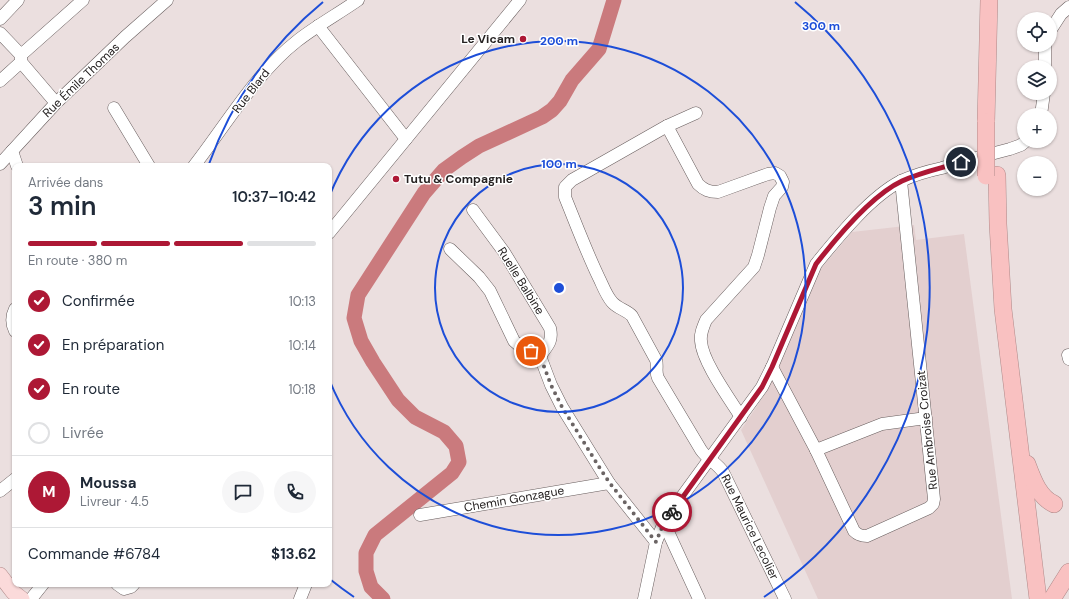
<!DOCTYPE html>
<html lang="fr">
<head>
<meta charset="utf-8">
<style>
	body { margin:0; font-family:"DM Sans",sans-serif; background:#f6f6f7; color:#1f2937; height:100vh; display:flex; flex-direction:column; font-size:15px; white-space:nowrap }
	* { box-sizing:border-box; margin:0 }
	p { font-size:13px; color:#747a83 }
	.icon { flex:none; width:22px; height:22px; fill:none; stroke:currentColor; stroke-width:2; stroke-linecap:round; stroke-linejoin:round }
	.map { position:relative; flex:1; overflow:hidden }
	.side { position:absolute; left:12px; top:163px; width:320px; height:424px; display:flex; flex-direction:column; background:#fff; border-radius:8px; box-shadow:0 1px 3px #0004 }
	.side>* { flex:none }
	.controls { position:absolute; left:1017px; top:12px; display:grid; gap:8px }
	.controls a { display:grid; place-items:center; width:40px; height:40px; border-radius:50%; background:#fff; box-shadow:0 1px 3px #0004; font-size:20px }
	.pin { position:absolute; display:grid; place-items:center; width:34px; height:34px; color:#fff; margin:-17px; border:2px solid #fff; border-radius:50%; box-shadow:0 1px 4px #0007 }
	.courier { position:absolute; display:grid; place-items:center; width:40px; height:40px; margin:-20px; border:3px solid #ad1835; border-radius:50%; background:#fff; color:#222; box-shadow:0 1px 5px #0007 }
	.overview em { font-style:normal; font-weight:600 }
	.overview div { display:flex; flex-direction:column-reverse }
	.overview { display:flex; align-items:center; justify-content:space-between; height:68px; padding:0 16px }
	h1 { font-size:26px; font-weight:600; line-height:30px }
	.bar { display:grid; grid-template-columns:repeat(4,1fr); gap:6px 4px; align-content:center; height:48px; padding:0 16px }
	.bar i { height:5px; border-radius:3px; background:#e0e1e3 }
	.bar .on { background:#ad1835 }
	.bar p { grid-column:span 4 }
	.line { display:flex; align-items:center; gap:10px; padding:0 16px; border-top:1px solid #e0e1e3 }
	.line div { flex:1 }
	.round { display:grid; place-items:center; flex:none; width:42px; height:42px; border-radius:21px; background:#f6f6f7 }
	ol { padding:0 16px; list-style:none }
	li { display:flex; align-items:center; gap:12px; height:44px }
	li p { margin-inline-start:auto }
	li .icon { padding:4px; border-radius:50%; background:#ad1835; color:#fff; stroke-width:4 }
	li:last-child { color:#747a83 }
	li i { width:22px; height:22px; border:2px solid #e0e1e3; border-radius:50% }
	.map>svg:first-child { display:block }
</style>
</head>
<body>
<div class="map">
<svg width="1069" height="599" viewBox="0 0 1069 599">
	<rect width="100%" height="100%" fill="#ebdfdf"/>
	<path fill="#e3cfcf" d="M 914,225 L 916,240 L 964,234 L 1012,599 L 818,599 L 741,430 L 767,391 L 803,311 L 818,272 L 852,232 Z"/>
	<g fill="none" stroke-linecap="round" stroke-linejoin="round">
		<path stroke="#ca7a7d" stroke-width="15" d="M 383,599 L 371,587 L 366,571 L 366,553 L 375,535 L 452,473 L 459,462 L 456,446 L 444,432 L 415,417 L 398,400 L 373,362 L 361,341 L 354,318 L 358,295 L 424,193 L 444,170 L 462,157 L 479,146 L 542,117 L 552,110 L 560,101 L 572,80 L 599,49 L 614,0"/>
		<g stroke="#675d5d" stroke-width="13">
			<g id="minor">
				<path d="M 0,19 L 18,0"/>
				<path d="M 318,26 L 406,139"/>
				<path d="M 1050,31 L 1061,14 L 1069,7"/>
				<path d="M 0,33 L 21,55 L 21,62 L 56,103"/>
				<path d="M 1045,45 L 1045,67"/>
				<path d="M 21,55 L 83,0"/>
				<path d="M 0,81 L 21,62"/>
				<path d="M 114,108 L 149,166"/>
				<path d="M 696,113 L 667,126 L 572,180 L 565,187 L 565,197 C 576,224 586,251 599,278 C 603,286 606,295 612,302 C 618,309 627,310 632,316 L 656,360 C 658,366 655,372 658,378 L 701,450 C 707,459 717,463 723,472 L 785,599"/>
				<path d="M 1041,115 L 1044,93"/>
				<path d="M 667,126 L 698,184 C 704,190 709,192 718,192 L 768,174 L 775,173 L 780,176 L 783,182 L 782,187 L 774,196 L 770,208 L 758,255 L 754,267 L 706,320 C 703,327 700,334 701,341 C 702,361 729,398 741,417"/>
				<path d="M 12,151 L 17,166"/>
				<path d="M 0,164 L 56,103 L 125,37 L 167,0"/>
				<path d="M 194,166 C 226,125 256,73 297,41 C 316,26 338,14 358,0"/>
				<path d="M 473,210 L 504,252 L 550,328 C 553,341 548,345 540,356"/>
				<path d="M 329,233 L 520,0"/>
				<path d="M 450,249 L 479,277 L 490,291 L 514,341 L 521,347 L 540,356 L 551,385 L 562,407 L 609,483 L 656,542"/>
				<path d="M 15,309 C 11,317 11,323 15,331"/>
				<path d="M 1068,355 L 1069,359"/>
				<path d="M 772,367 L 816,450 L 854,531 C 858,535 861,536 867,536 L 929,508 L 933,504 L 934,499 L 901,181"/>
				<path d="M 816,450 L 882,424 L 926,418"/>
				<path d="M 0,491 L 15,479"/>
				<path d="M 420,515 L 609,483"/>
				<path d="M 664,523 L 699,599"/>
				<path d="M 117,584 L 124,589 L 131,587 L 134,584"/>
				<path d="M 31,599 L 43,584"/>
				<path d="M 300,599 L 306,584"/>
				<path d="M 644,599 L 656,542 L 665,520 L 762,387 L 772,367 L 816,264 C 838,237 870,197 901,181 C 914,175 928,171 942,168 C 964,161 987,155 1010,149 L 1021,145 L 1026,141"/>
			</g>
		</g>
		<g stroke="#af8989" stroke-width="16">
			<path id="major" d="M 0,575 L 13,592 L 22,599"/>
		</g>
		<g stroke="#af8989" stroke-width="18">
			<g id="highway">
				<path d="M 986,122 L 989,0"/>
				<path d="M 997,175 L 998,224 L 1003,309 L 1038,599"/>
				<path d="M 1027,464 C 1033,480 1039,497 1054,504"/>
				<path d="M 1052,599 L 1069,572"/>
			</g>
		</g>
		<use href="#minor" stroke="#fff" stroke-width="12"/>
		<use href="#major" stroke="#fbdada" stroke-width="15"/>
		<use href="#highway" stroke="#f9c1c1" stroke-width="17"/>
		<g stroke="#af8989" stroke-width="18" stroke-linecap="butt">
			<path id="highway-bridge" d="M 986,176 L 986,122"/>
		</g>
		<use href="#highway-bridge" stroke="#f9c1c1" stroke-width="17"/>
	</g>
	<g fill="none" stroke-linecap="round" stroke-linejoin="round">
		<path stroke="#6b6464" stroke-width="4" stroke-dasharray="0 7.2" d="M 531,351 L 540,356 L 551,385 L 562,407 L 601,470 L 609,482 L 656,542 L 665,520 L 672,512"/>
		<path stroke="#ad1835" stroke-width="5" d="M 672,512 L 762,387 L 772,367 L 816,264 C 837,237 872,195 902,181 C 921,172 942,168 961,162"/>
	</g>
	<g fill="none" stroke="#1d4ed8" stroke-width="2">
		<circle cx="559" cy="288" r="124"/>
		<path d="M329 197A247 247 0 1 1 329 379"/>
		<path d="M354 597A371 371 0 0 1 331 580M209 164A371 371 0 0 1 323 2M795 2A371 371 0 0 1 764 597"/>
	</g>
	<g fill="#ad1835" stroke="#fff" stroke-width="1.5">
		<circle cx="523" cy="39" r="4"/>
		<circle cx="396" cy="179" r="4"/>
	</g>
	<g text-anchor="middle" dominant-baseline="central" stroke-width="3" stroke-linejoin="round" paint-order="stroke">
		<g font-size="12" font-weight="bold" fill="#262222" stroke="#fff" text-anchor="end">
			<text x="515" y="39">Le Vicam</text>
			<text x="404" y="179" text-anchor="start">Tutu &amp; Compagnie</text>
		</g>
		<g font-size="12" fill="#262222" stroke="#fff">
			<text transform="translate(81 80) rotate(-44)">Rue Émile Thomas</text>
			<text transform="translate(251 91) rotate(-52)">Rue Blard</text>
			<text transform="translate(521 281) rotate(58)">Ruelle Balbine</text>
			<text transform="translate(927 430) rotate(-96)">Rue Ambroise Croizat</text>
			<text transform="translate(514 499) rotate(-10)">Chemin Gonzague</text>
			<text transform="translate(750 527) rotate(64)">Rue Maurice Lecolier</text>
		</g>
	</g>
	<circle cx="559" cy="288" r="6" fill="#1d4ed8" stroke="#fff" stroke-width="2"/>
	<g font-size="12" text-anchor="middle" font-weight="bold" fill="#1d4ed8" stroke="#fff" stroke-width="3" stroke-linejoin="round" paint-order="stroke">
		<text x="821" y="30">300 m</text>
		<text x="559" y="45">200 m</text>
		<text x="559" y="168">100 m</text>
	</g>
</svg>
<div class="controls">
<a><svg class="icon" aria-label="locate" viewBox="0 0 24 24"><circle cx="12" cy="12" r="6"/><path d="M12 2v4M12 18v4M2 12h4M18 12h4"/></svg></a>
<a><svg class="icon" aria-label="layers" viewBox="0 0 24 24"><path d="M12 4l9 5-9 5-9-5zM3 14l9 5 9-5"/></svg></a>
<a>+</a>
<a>−</a>
</div>
<div class="pin" style="left:531px;top:351px;background:#ea580c"><svg class="icon" aria-label="bag" viewBox="0 0 24 24"><path d="M5 8h14l-1 12H6zM9 8a3 3 0 0 1 6 0"/></svg></div>
<div class="pin" style="left:961px;top:162px;background:#1f2937"><svg class="icon" aria-label="home" viewBox="0 0 24 24"><path d="M3 11l9-7 9 7M6 9v11h12V9"/></svg></div>
<div class="courier" style="left:672px;top:512px"><svg class="icon" aria-label="bike" viewBox="0 0 24 24"><circle cx="6" cy="16" r="4"/><circle cx="18" cy="16" r="4"/><path d="M6 16l4-8h5l3 8M10 8l3 8H6M13 5h3"/></svg></div>
<section class="side">
<div class="overview"><div><h1>3 min</h1><p>Arrivée dans</p></div><em>10:37–10:42</em></div>
<div class="bar"><i class="on"></i><i class="on"></i><i class="on"></i><i></i><p>En route · 380 m</p></div>
<ol>
<li><svg class="icon" aria-label="check" viewBox="0 0 24 24"><path d="M5 12l5 5 9-10"/></svg>Confirmée<p>10:13</p></li>
<li><svg class="icon" aria-label="check" viewBox="0 0 24 24"><path d="M5 12l5 5 9-10"/></svg>En préparation<p>10:14</p></li>
<li><svg class="icon" aria-label="check" viewBox="0 0 24 24"><path d="M5 12l5 5 9-10"/></svg>En route<p>10:18</p></li>
<li><i></i>Livrée</li>
</ol>
<div class="line" style="height:72px"><b class="round" style="background:#ad1835;color:#fff">M</b><div><b>Moussa</b><p>Livreur · 4.5</p></div><a class="round"><svg class="icon" aria-label="chat" viewBox="0 0 24 24"><path d="M4 5h16v11H9l-5 4z"/></svg></a><a class="round"><svg class="icon" aria-label="phone" viewBox="0 0 24 24"><path d="M5 4h4l2 5-3 2q2 4 5 5l2-3 5 2v4C11 20 4 13 5 4z"/></svg></a></div>
<div class="line" style="height:52px"><div>Commande #6784</div><b>$13.62</b></div>
</section>
</div>
</body>
</html>
